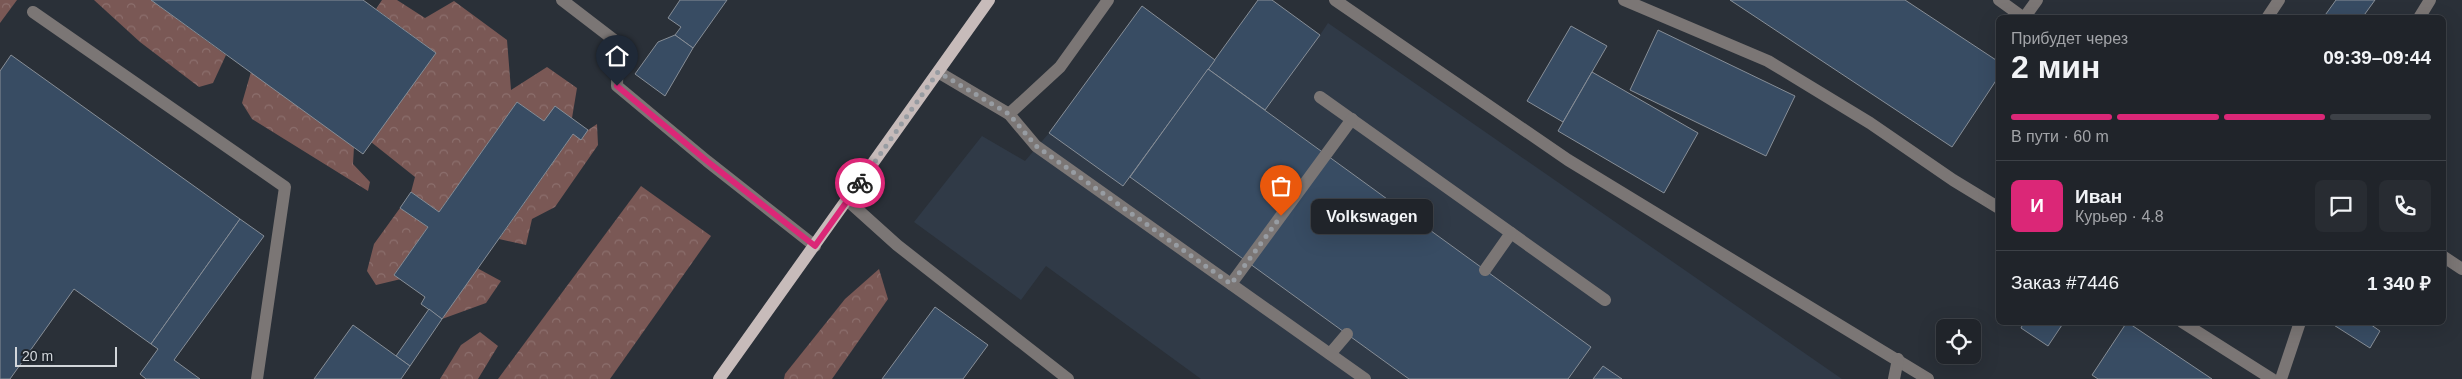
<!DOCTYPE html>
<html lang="ru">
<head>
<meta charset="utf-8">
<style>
	body { margin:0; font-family:Helvetica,sans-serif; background:#282c32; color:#f1f3f6; height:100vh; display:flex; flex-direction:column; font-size:19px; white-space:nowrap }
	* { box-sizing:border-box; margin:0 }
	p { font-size:16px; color:#a2a4a8 }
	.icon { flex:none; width:28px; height:28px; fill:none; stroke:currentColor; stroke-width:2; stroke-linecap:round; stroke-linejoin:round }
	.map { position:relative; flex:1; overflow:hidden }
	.panel { position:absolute; left:1996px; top:15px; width:450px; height:310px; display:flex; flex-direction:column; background:#20242a; border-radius:8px; box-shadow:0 5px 20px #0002,0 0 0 1px #3d4147 }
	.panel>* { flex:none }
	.buttons { position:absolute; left:1936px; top:319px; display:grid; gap:10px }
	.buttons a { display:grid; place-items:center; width:45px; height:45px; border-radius:8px; background:#20242a; box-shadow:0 5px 20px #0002,0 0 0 1px #3d4147; font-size:25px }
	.scale { position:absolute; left:15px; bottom:12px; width:102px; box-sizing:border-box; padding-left:5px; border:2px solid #d2d6db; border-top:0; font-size:14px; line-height:18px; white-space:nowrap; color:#d2d6db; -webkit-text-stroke:4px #20262e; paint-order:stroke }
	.pin { position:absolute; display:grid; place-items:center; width:42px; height:42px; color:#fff; margin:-51px -21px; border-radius:50% 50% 50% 0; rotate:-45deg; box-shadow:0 0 5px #0007 }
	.pin .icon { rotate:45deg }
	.courier { position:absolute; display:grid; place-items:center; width:50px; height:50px; margin:-25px; border:4px solid #db2777; border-radius:50%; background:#fff; color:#222; box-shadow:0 1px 6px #0007 }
	.bubble { position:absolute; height:35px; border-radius:8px; background:#20242a; box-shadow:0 5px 20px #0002,0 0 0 1px #3d4147; font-size:16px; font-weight:700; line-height:35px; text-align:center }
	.headline em { font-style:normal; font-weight:700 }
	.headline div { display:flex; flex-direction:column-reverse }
	.headline { display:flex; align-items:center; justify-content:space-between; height:85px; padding:0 15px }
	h1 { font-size:32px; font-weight:700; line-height:38px }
	.bar { display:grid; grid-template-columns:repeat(4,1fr); gap:8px 5px; align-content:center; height:60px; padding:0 15px }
	.bar i { height:6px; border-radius:4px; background:#3d4147 }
	.bar .current { background:#db2777 }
	.bar p { grid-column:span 4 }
	.line { display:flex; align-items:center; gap:12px; padding:0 15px; border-top:1px solid #3d4147 }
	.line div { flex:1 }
	.round { display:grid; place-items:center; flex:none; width:52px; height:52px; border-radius:8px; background:#282c32 }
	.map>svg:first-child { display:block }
</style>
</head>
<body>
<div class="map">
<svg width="2462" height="379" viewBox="0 0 2462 379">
	<defs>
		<pattern id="forest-crowns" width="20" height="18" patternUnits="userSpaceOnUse" patternTransform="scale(1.25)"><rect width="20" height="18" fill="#7a5855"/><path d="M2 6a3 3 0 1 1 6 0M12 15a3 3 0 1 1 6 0" fill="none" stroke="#8c6f6d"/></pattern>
	</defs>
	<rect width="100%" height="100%" fill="#2a3038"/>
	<path fill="#303a47" d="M 1258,0 L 1272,0 L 1320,35 L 1328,23 L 1842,379 L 1201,379 L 1046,266 L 1021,300 L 914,222 L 982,136 L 1025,161 L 1049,133 L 1142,6 L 1215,60 Z"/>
	<g fill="url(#forest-crowns)">
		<path d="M 0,0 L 17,0 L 0,23 Z"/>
		<path d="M 94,0 L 151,0 L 226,55 L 213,83 L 199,87 L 140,42 Z"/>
		<path d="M 382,0 L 397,0 L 425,18 L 454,1 L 507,40 L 511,90 L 547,67 L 577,88 L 572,118 L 544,121 L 517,102 L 439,212 L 411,192 L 415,177 L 371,142 L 436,53 L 376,9 Z"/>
		<path d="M 251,72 L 354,147 L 353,164 L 370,182 L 368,191 L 252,119 L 242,103 Z"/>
		<path d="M 597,124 L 598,145 L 555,207 L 532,219 L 526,245 L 499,239 L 573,134 L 588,130 Z"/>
		<path d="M 641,186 L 711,236 L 610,379 L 498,379 Z"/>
		<path d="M 400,208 L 428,227 L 394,275 L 401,279 L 376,285 L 367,271 L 374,244 Z"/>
		<path d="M 477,268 L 501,281 L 486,303 L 442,319 Z"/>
		<path d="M 879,269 L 888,299 L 832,379 L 784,379 L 785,374 L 845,299 Z"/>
		<path d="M 480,332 L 498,346 L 478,379 L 440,379 L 461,345 Z"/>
	</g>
	<g fill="#384c63" stroke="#878e97">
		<path d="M 151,0 L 363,0 L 436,53 L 363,154 Z"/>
		<path d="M 680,0 L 727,0 L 693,48 L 675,35 L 681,27 L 668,18 Z"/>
		<path d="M 1258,0 L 1272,0 L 1320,35 L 1265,110 L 1208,69 Z"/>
		<path d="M 1730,0 L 1905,0 L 1999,62 L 1999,76 L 1952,147 Z"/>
		<path d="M 2336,0 L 2375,0 L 2362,18 L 2323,18 Z"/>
		<path d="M 1142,6 L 1215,60 L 1123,186 L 1049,133 Z"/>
		<path d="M 1571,26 L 1607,46 L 1563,122 L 1527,101 Z"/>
		<path d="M 1658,30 L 1795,96 L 1766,156 L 1630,90 Z"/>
		<path d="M 675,35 L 693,48 L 665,96 L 635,74 L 658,42 Z"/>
		<path d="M 11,55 L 240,219 L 151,344 L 74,289 L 10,379 L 0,379 L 0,71 Z"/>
		<path d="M 1208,69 L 1591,347 L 1568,379 L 1409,379 L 1130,177 Z"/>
		<path d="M 1592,72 L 1698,133 L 1664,193 L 1558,131 Z"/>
		<path d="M 517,102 L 544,121 L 555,106 L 588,130 L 581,140 L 573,134 L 442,319 L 421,304 L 425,297 L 394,275 L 428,227 L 400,208 L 411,192 L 439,212 Z"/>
		<path d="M 240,219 L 264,236 L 174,360 L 200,379 L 146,379 L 140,374 L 158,349 L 151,344 Z"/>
		<path d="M 935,307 L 988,345 L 963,379 L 882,379 Z"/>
		<path d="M 429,309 L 442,319 L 410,366 L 396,356 Z"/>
		<path d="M 2024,322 L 2064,322 L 2048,346 L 2021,328 Z"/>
		<path d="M 2127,322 L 2212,379 L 2098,379 L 2092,375 Z"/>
		<path d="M 2329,322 L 2367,322 L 2380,331 L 2370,348 Z"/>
		<path d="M 353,325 L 410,366 L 401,379 L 314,379 Z"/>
		<path d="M 1603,366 L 1622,379 L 1593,379 Z"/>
	</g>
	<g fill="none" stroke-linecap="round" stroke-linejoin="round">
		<g stroke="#7b7675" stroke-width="12">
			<path d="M 562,0 L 618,43 L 617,86 L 707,161 L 815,246"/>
			<path d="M 1335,0 L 1568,160 L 1928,379"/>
			<path d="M 1624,0 L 1768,61 L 1870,123 L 1953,180 L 1999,208"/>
			<path d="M 1999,0 L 2024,18"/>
			<path d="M 33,12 L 285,187 L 257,379"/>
			<path d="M 2024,18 L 2037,0"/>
			<path d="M 2267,18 L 2279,0"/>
			<path d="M 2419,18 L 2430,0"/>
			<path d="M 938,72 L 1009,114 L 1036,146 L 1365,379"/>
			<path d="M 1320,97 L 1605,300"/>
			<path d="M 1009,114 L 1060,67 L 1108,0"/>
			<path d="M 847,200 L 897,245 L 1068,379"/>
			<path d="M 2444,257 L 2462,269"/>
			<path d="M 1485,270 L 1511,233"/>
			<path d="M 1231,284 L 1352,119"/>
			<path d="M 2182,322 L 2272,379"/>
			<path d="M 1330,354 L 1347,334"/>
			<path d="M 1894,379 L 1898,359"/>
			<path d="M 2281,379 L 2300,322"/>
		</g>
		<path stroke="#c7bbba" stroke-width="12" d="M 719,379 L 989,0"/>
	</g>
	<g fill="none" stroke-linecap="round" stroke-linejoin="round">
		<path stroke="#979ca2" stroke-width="5" stroke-dasharray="0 9" d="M 860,183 L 938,72 L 1009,114 L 1036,146 L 1231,284 L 1281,216"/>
		<path stroke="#db2777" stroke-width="6" d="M 617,86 L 707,161 L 815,246 L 860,183"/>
	</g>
</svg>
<div class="buttons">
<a><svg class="icon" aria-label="locate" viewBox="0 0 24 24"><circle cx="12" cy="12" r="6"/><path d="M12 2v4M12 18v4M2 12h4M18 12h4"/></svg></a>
</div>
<div class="scale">20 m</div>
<div class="pin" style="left:1281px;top:216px;background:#ea580c"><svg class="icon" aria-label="bag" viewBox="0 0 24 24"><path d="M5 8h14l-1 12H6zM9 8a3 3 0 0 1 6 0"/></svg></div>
<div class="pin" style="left:617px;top:86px;background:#1f2937"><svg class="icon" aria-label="home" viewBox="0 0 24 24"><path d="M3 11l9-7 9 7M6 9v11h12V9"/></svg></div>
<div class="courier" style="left:860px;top:183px"><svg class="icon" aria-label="bike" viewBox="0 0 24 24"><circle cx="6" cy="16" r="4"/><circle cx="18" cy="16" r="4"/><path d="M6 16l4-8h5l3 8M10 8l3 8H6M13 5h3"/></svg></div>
<div class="bubble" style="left:1311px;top:199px;width:122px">Volkswagen</div>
<section class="panel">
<div class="headline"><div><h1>2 мин</h1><p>Прибудет через</p></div><em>09:39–09:44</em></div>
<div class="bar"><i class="current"></i><i class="current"></i><i class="current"></i><i></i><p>В пути · 60 m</p></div>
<div class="line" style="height:90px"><b class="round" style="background:#db2777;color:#fff">И</b><div><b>Иван</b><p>Курьер · 4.8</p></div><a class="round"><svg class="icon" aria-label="chat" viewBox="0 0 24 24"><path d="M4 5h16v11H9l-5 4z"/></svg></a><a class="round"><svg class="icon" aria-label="phone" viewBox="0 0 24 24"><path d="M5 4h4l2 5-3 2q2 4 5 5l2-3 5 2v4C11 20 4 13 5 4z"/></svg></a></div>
<div class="line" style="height:65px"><div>Заказ #7446</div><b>1 340 ₽</b></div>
</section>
</div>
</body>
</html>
